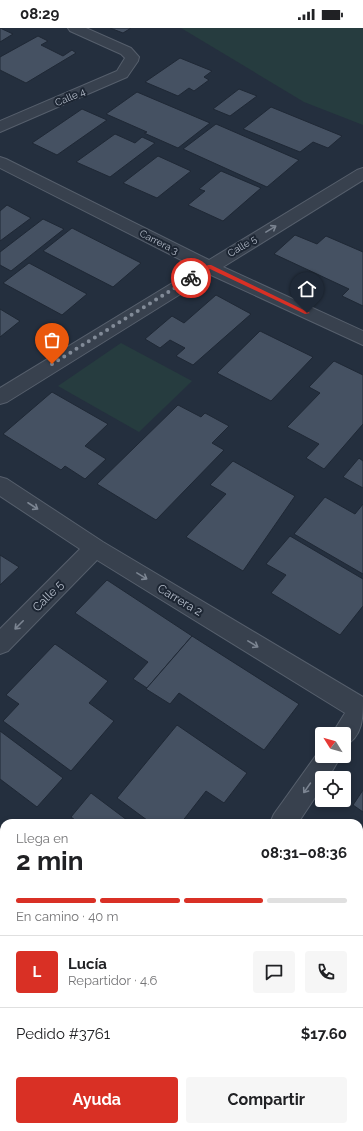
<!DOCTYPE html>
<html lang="es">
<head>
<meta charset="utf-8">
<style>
	body { margin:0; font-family:Raleway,sans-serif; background:#f6f6f6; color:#202124; height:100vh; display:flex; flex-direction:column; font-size:15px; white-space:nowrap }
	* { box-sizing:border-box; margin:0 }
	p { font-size:13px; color:#757577 }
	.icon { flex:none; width:22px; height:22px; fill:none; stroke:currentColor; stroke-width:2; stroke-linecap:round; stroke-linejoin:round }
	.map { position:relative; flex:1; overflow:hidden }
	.sheet { position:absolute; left:0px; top:791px; width:363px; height:312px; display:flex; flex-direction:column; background:#fff; border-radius:12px 12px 0 0; box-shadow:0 2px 6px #0003 }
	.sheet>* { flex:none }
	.needle { width:26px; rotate:307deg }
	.fabs { position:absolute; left:315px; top:699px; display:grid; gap:8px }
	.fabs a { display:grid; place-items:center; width:36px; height:36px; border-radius:4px; background:#fff; box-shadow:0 2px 6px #0003; font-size:20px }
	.pin { position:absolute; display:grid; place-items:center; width:34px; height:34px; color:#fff; margin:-41px -17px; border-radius:50% 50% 50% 0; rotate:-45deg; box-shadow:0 0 4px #0007 }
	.pin .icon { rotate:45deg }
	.courier { position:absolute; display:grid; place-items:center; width:40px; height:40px; margin:-20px; border:3px solid #d93025; border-radius:50%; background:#fff; color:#222; box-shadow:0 1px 5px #0007 }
	.overview em { font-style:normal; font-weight:700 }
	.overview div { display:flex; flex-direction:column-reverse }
	.overview { display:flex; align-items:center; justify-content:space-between; height:68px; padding:0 16px }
	h1 { font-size:26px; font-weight:700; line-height:30px }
	.bar { display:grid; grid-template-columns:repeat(4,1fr); gap:6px 4px; align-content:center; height:48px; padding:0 16px }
	.bar i { height:5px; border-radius:3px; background:#e0e0e0 }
	.bar .selected { background:#d93025 }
	.bar p { grid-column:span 4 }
	.line { display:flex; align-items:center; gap:10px; padding:0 16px; border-top:1px solid #e0e0e0 }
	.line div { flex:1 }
	.round { display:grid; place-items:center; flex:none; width:42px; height:42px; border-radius:4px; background:#f6f6f6 }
	.button { display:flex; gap:8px; margin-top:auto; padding:8px 16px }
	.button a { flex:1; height:46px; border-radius:4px; background:#d93025; color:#fff; font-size:16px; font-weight:700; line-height:46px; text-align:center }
	.button a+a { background:#f6f6f6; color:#202124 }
	.status { display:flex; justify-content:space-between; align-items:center; height:28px; padding:0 20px; background:#fff; direction:ltr }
	.status svg { height:11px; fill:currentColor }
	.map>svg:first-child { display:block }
</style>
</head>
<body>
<div class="status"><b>08:29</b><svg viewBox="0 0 49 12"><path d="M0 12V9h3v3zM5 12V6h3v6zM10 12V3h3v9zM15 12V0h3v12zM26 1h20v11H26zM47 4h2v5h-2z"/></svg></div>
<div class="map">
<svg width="363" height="1103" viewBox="0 0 363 1103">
	<rect width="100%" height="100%" fill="#242f3e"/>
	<g fill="#263c3f">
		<path d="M 181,0 L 363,0 L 363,97 L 304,74 Z"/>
		<path d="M 121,315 L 192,353 L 139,404 L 58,358 Z"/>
	</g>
	<g fill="#455162" stroke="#1f2835">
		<path d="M 0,0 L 13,6 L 0,14 Z"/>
		<path d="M 110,0 L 131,0 L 123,5 Z"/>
		<path d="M 38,8 L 48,13 L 41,17 L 63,28 L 72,22 L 76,25 L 26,55 L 0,42 L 0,29 Z"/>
		<path d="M 180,30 L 212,43 L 204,49 L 209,52 L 194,63 L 189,60 L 178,68 L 145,54 Z"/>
		<path d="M 239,61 L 257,68 L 230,88 L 213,81 Z"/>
		<path d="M 137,64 L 210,95 L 178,120 L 144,105 L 147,104 L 106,86 Z"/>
		<path d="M 271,79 L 342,108 L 328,120 L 313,114 L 300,124 L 243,101 Z"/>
		<path d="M 82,81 L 107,92 L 57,127 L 32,115 Z"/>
		<path d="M 216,96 L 299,132 L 267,159 L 183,121 Z"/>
		<path d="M 115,106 L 135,115 L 142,109 L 155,115 L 110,149 L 76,134 Z"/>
		<path d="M 158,128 L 191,143 L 157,170 L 123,155 Z"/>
		<path d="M 221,143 L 261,160 L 223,193 L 188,177 L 205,163 L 199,161 Z"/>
		<path d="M 7,177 L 31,190 L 0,213 L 0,183 Z"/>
		<path d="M 43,191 L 64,201 L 11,243 L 0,237 L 0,224 Z"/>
		<path d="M 72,200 L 141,235 L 113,259 L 43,223 Z"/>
		<path d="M 295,207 L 317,216 L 326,208 L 363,224 L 363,278 L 342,268 L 349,261 L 274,226 Z"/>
		<path d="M 29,235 L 87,266 L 62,287 L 3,255 Z"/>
		<path d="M 216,267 L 251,286 L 193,337 L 176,328 L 185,320 L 170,312 L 160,320 L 145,311 L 172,288 L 184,295 Z"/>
		<path d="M 0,281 L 20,293 L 0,309 Z"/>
		<path d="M 260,303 L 313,329 L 271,373 L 217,345 Z"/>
		<path d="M 334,333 L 363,347 L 363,396 L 324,441 L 306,430 L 319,416 L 287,399 L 320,365 L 309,359 Z"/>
		<path d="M 52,364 L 108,396 L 85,418 L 106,431 L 85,451 L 65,438 L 61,442 L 3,406 Z"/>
		<path d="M 178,377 L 201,389 L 205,385 L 229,398 L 212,415 L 224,422 L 156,492 L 97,456 Z"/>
		<path d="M 359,430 L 363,433 L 363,460 L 343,449 Z"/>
		<path d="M 233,433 L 295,468 L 243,543 L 186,509 L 226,466 L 210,457 Z"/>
		<path d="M 325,469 L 355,486 L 363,476 L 363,546 L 294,506 Z"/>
		<path d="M 290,508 L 363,551 L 363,578 L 340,607 L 271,565 L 286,547 L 266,536 Z"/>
		<path d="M 0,527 L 19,539 L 0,557 Z"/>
		<path d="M 107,552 L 192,608 L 147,660 L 133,651 L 148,634 L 75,585 Z"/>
		<path d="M 192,608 L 299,676 L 264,722 L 179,665 L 170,676 L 146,661 Z"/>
		<path d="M 55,616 L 108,653 L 89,675 L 114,693 L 71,743 L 3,693 L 19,676 L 6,667 Z"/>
		<path d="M 177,697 L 247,745 L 224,775 L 206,763 L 181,795 L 151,795 L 117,770 Z"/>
		<path d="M 0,703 L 63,750 L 37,779 L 0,751 Z"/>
		<path d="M 363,762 L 363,784 L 353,777 Z"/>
		<path d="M 91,765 L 131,795 L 79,795 L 71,789 Z"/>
		<path d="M 359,822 L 363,825 L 363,923 L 359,920 Z"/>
		<path d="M 4,863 L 4,895 L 0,892 L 0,868 Z"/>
		<path d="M 359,973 L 363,976 L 363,1046 L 359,1043 Z"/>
		<path d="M 359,1094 L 363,1097 L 363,1103 L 324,1103 L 327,1099 L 359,1099 Z"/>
		<path d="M 179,1099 L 307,1099 L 304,1103 L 184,1103 Z"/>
	</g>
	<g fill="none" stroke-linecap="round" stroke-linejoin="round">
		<g stroke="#565f6c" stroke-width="2">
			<g id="minor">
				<path d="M 68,0 L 86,0 L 131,20 L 139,29 L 138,33 L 127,49 L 0,104 L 0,93 L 117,43 L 125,30 L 121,26 L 70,3 Z"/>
				<path d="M 0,129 L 6,131 L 209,232 L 357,142 L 363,140 L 363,152 L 223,239 L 363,303 L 363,317 L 211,247 L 7,374 L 0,376 L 0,360 L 197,240 L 0,140 Z"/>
				<path d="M 0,449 L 7,451 L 103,514 L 363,669 C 363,690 363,709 344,718 L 344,706 L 332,706 L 345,685 L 97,532 L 8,623 L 0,626 L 0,601 L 80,521 L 0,468 Z"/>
				<path d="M 322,719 L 322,728 L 341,728 L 328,750 L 322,750 L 322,759 L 298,795 L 270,795 L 274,786 Z"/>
				<path d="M 0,1030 L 4,1032 L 4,1063 L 0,1061 Z"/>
				<path d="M 46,1099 L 79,1099 L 81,1103 L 48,1103 Z"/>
			</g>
		</g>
		<use href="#minor" fill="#38414e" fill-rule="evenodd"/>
	</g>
	<defs><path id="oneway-shaft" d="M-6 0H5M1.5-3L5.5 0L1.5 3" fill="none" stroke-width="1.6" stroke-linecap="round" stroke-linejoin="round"/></defs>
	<g stroke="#7c8592">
		<use href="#oneway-shaft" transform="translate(271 201) rotate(-31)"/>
		<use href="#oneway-shaft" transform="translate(33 478) rotate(33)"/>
		<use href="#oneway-shaft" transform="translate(142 548) rotate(31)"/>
		<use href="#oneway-shaft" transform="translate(19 597) rotate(135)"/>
		<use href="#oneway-shaft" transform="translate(253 616) rotate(31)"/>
		<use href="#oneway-shaft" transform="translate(307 760) rotate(125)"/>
	</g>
	<path fill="#d93025" d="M 208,237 L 211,237 L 310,285 L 305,286 L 210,241 L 193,251 L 189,251 L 189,249 Z"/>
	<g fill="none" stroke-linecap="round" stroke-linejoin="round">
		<path stroke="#828b98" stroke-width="4" stroke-dasharray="0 7.2" d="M 52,336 L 191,250"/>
	</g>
	<g text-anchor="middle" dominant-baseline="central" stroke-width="4" stroke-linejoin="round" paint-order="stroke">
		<g font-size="10" fill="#b4bcc9" stroke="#1d2633">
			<text transform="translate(70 69) rotate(-23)">Calle 4</text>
			<text transform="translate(159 214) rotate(27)">Carrera 3</text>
			<text transform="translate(242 218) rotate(-31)">Calle 5</text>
		</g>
		<g font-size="12" fill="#b4bcc9" stroke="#1d2633">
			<text transform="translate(48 568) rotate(-45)">Calle 5</text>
			<text transform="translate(180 572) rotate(31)">Carrera 2</text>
		</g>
	</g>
</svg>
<div class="fabs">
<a><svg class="needle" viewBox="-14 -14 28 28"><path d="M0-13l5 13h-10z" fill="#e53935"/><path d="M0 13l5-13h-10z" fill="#757577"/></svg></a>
<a><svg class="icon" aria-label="locate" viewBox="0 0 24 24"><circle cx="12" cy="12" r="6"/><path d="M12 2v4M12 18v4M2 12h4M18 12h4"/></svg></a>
</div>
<div class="pin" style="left:52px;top:336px;background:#ea580c"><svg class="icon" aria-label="bag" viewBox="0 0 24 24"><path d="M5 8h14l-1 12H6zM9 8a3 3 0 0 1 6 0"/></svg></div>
<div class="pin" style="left:307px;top:285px;background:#1f2937"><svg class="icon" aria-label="home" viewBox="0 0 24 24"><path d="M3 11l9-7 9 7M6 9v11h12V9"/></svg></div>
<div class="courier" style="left:191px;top:250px"><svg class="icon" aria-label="bike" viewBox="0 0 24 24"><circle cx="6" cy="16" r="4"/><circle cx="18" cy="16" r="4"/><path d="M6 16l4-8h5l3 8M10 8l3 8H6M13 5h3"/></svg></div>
<section class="sheet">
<div class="overview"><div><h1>2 min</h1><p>Llega en</p></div><em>08:31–08:36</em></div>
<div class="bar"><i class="selected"></i><i class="selected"></i><i class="selected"></i><i></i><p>En camino · 40 m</p></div>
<div class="line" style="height:72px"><b class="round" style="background:#d93025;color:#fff">L</b><div><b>Lucía</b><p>Repartidor · 4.6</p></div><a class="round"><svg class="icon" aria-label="chat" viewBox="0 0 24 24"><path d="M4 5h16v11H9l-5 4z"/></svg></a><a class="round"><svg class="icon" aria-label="phone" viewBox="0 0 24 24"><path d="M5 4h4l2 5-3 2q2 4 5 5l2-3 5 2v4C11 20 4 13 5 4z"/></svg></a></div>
<div class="line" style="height:52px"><div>Pedido #3761</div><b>$17.60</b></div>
<div class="button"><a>Ayuda</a><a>Compartir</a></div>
</section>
</div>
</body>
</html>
